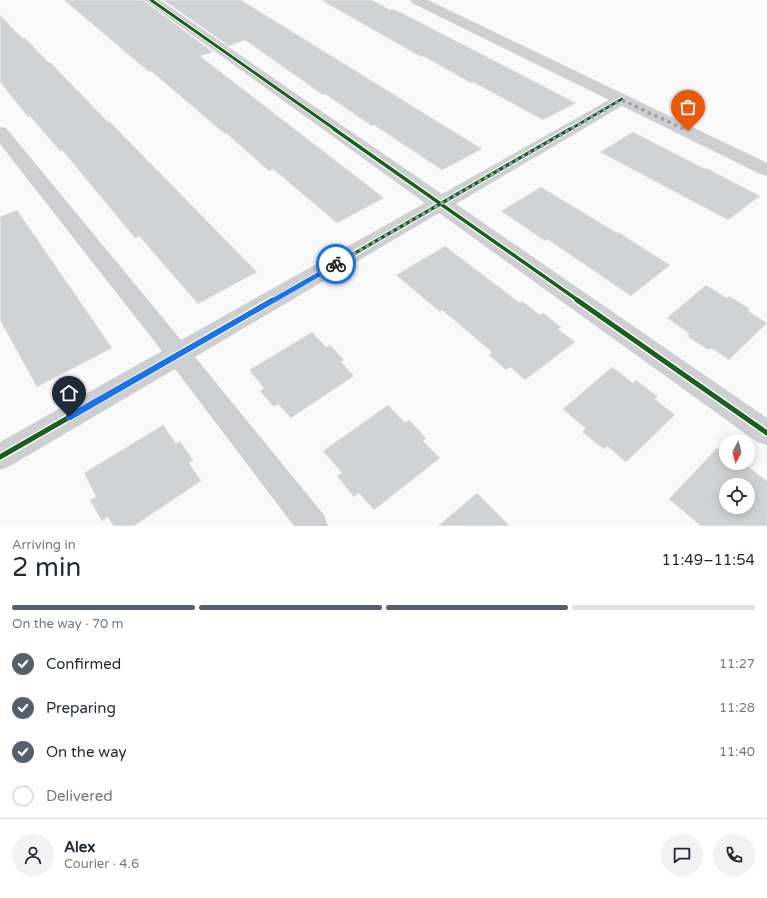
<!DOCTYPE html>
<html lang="en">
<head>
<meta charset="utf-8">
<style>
	body { margin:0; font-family:"Varela Round",sans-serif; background:#f2f2f3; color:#1f2937; height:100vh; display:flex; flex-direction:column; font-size:15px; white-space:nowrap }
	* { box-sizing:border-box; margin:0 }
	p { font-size:13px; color:#747a83 }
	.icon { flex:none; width:22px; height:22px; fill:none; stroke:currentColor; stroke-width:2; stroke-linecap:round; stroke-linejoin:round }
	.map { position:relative; height:526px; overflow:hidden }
	.panel { display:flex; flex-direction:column; background:#fff; flex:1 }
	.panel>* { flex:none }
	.needle { width:26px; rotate:187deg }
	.fabs { position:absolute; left:719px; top:434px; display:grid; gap:8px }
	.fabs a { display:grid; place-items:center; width:36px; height:36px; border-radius:50%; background:#fff; box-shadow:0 2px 10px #0003; font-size:20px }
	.pin { position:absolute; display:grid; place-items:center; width:34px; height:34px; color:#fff; margin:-41px -17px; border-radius:50% 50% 50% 0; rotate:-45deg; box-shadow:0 0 4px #0007 }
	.pin .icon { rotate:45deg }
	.courier { position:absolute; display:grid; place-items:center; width:40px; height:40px; margin:-20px; border:3px solid #1a73e8; border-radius:50%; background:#fff; color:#222; box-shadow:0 1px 5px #0007 }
	.summary em { font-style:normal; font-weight:600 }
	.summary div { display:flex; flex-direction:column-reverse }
	.summary { display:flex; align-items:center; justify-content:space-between; height:68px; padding:0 12px }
	h1 { font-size:26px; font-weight:600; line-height:30px }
	.bar { display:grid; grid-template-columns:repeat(4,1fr); gap:6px 4px; align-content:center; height:48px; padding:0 12px }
	.bar i { height:5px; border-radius:3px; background:#e0e1e3 }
	.bar .selected { background:#56606c }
	.bar p { grid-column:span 4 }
	.line { display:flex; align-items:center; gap:10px; padding:0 12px; border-top:1px solid #e0e1e3 }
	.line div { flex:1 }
	.round { display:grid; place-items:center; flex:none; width:42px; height:42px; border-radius:21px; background:#f2f2f3 }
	ol { padding:0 12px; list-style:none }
	li { display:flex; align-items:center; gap:12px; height:44px }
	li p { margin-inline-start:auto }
	li .icon { padding:4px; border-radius:50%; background:#56606c; color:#fff; stroke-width:4 }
	li:last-child { color:#747a83 }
	li i { width:22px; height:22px; border:2px solid #e0e1e3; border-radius:50% }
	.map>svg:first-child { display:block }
</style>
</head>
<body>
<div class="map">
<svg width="767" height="526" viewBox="0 0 767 526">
	<rect width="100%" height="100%" fill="#f9f9f9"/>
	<g fill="#d0d2d3" stroke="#e8e8e8" fill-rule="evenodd">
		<path d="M 64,0 L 143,0 L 213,52 L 200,56 L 384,198 L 337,223 L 273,169 L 269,171 L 226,133 L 225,134 L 151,71 L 149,72 Z"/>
		<path d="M 163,0 L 241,0 L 482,149 L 442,170 L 374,125 L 372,126 L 325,94 L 323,95 L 245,40 L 229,46 Z"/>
		<path d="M 321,0 L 372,0 L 390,10 L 392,9 L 402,13 L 576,103 L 543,120 L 473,82 L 471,83 L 423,56 L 421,57 Z"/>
		<path d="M 0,15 L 22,38 L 25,38 L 49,63 L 50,62 L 108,122 L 109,121 L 257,272 L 198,304 L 139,236 L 135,238 L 62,150 L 60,151 L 30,116 L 28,117 L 0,82 Z"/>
		<path d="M 633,132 L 705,169 L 706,168 L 760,196 L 728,220 L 600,152 Z"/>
		<path d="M 541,187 L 617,233 L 618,232 L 670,265 L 631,296 L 547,239 L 545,241 L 501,211 Z"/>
		<path d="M 17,210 L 112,348 L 37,387 L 0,320 L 0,217 Z"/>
		<path d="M 445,246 L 520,303 L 522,301 L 540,315 L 543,313 L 561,327 L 558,329 L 575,342 L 525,380 L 510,367 L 506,370 L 489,355 L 492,352 L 442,310 L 440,312 L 396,275 Z"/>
		<path d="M 706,285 L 727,298 L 729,296 L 750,309 L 748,311 L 767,323 L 729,360 L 711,348 L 708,350 L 687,336 L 690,334 L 667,318 Z"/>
		<path d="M 312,332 L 326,347 L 330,345 L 344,360 L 341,362 L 354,376 L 291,418 L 278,404 L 274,407 L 260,391 L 264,388 L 249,370 Z"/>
		<path d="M 612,367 L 633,383 L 636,380 L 658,397 L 655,399 L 675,415 L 626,462 L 607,446 L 604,449 L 582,432 L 586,429 L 563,409 Z"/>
		<path d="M 388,405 L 405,423 L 409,420 L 426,438 L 423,441 L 440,458 L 374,510 L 359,493 L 354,497 L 337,476 L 342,473 L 323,451 Z"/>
		<path d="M 163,425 L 176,444 L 180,441 L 193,460 L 189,463 L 201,481 L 134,526 L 113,526 L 108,517 L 102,521 L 90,500 L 96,497 L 84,473 Z"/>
		<path d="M 717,448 L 726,455 L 726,463 L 737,463 L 743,467 L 746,465 L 767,481 L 767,526 L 701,526 L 669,499 ZM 726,485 L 748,485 L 748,507 L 726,507 Z"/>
		<path d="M 477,493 L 510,526 L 438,526 Z"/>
	</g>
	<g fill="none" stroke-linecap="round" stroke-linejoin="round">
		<path fill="#cecfd0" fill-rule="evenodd" d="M 144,0 L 160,0 L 442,194 L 609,100 L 412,3 L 410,0 L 428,0 L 767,163 L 767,176 L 760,174 L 622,106 L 456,204 L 767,418 L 767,445 L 757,442 L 439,213 L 195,357 L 324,515 L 328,526 L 294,526 L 175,369 L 10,466 L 0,470 L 0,442 L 162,351 L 0,144 L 0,127 L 6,128 L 181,340 L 425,203 Z"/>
		<g stroke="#fff" stroke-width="4.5">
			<g id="cycleway-far2">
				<path d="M 151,0 L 336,130"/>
				<path d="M 569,130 L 622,99"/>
			</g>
		</g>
		<g stroke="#fff" stroke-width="6">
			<g id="cycleway-far1">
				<path d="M 334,129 L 579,301"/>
				<path d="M 272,301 L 570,129"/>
			</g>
		</g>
		<g stroke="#fff" stroke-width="8">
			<g id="cycleway">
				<path d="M 577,300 L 767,433"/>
				<path d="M 0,457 L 273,300"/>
			</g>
		</g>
		<use href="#cycleway-far2" stroke="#1b5e20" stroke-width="3"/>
		<use href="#cycleway-far1" stroke="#1b5e20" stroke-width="3.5"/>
		<use href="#cycleway" stroke="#1b5e20" stroke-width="5"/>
	</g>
	<path fill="#1a73e8" d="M 336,262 L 339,264 L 338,266 L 71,420 L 66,420 L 66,415 Z"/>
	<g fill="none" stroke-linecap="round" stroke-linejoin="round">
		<path stroke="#99a4ac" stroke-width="4" stroke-dasharray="0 7.2" d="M 336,264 L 622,100 L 688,131"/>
	</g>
</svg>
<div class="fabs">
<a><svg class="needle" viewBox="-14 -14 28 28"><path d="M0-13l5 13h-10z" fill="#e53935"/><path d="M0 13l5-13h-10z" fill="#747a83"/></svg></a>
<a><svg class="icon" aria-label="locate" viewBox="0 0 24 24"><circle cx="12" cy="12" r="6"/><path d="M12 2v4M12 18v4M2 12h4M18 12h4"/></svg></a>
</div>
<div class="pin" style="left:688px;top:131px;background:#ea580c"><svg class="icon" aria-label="bag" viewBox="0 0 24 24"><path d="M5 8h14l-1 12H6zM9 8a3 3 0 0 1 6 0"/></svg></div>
<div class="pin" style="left:69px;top:417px;background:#1f2937"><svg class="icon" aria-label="home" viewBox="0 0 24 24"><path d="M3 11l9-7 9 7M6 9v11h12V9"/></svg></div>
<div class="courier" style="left:336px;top:264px"><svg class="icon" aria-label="bike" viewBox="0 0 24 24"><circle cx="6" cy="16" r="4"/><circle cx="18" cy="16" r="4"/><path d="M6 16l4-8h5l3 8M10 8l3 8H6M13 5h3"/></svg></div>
</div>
<section class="panel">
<div class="summary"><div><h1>2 min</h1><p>Arriving in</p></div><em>11:49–11:54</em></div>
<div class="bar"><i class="selected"></i><i class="selected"></i><i class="selected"></i><i></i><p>On the way · 70 m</p></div>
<ol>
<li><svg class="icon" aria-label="check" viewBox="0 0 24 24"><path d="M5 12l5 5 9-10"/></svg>Confirmed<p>11:27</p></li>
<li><svg class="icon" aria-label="check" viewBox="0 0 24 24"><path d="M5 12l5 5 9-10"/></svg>Preparing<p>11:28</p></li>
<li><svg class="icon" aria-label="check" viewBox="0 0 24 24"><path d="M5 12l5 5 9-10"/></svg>On the way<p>11:40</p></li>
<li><i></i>Delivered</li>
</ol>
<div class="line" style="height:72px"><a class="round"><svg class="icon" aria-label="person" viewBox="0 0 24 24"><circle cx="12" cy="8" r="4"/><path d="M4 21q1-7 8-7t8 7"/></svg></a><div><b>Alex</b><p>Courier · 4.6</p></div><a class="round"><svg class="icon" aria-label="chat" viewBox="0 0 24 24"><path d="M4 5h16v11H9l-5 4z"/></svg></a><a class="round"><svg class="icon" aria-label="phone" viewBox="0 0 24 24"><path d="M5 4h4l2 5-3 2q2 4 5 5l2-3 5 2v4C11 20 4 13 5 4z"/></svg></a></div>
</section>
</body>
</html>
